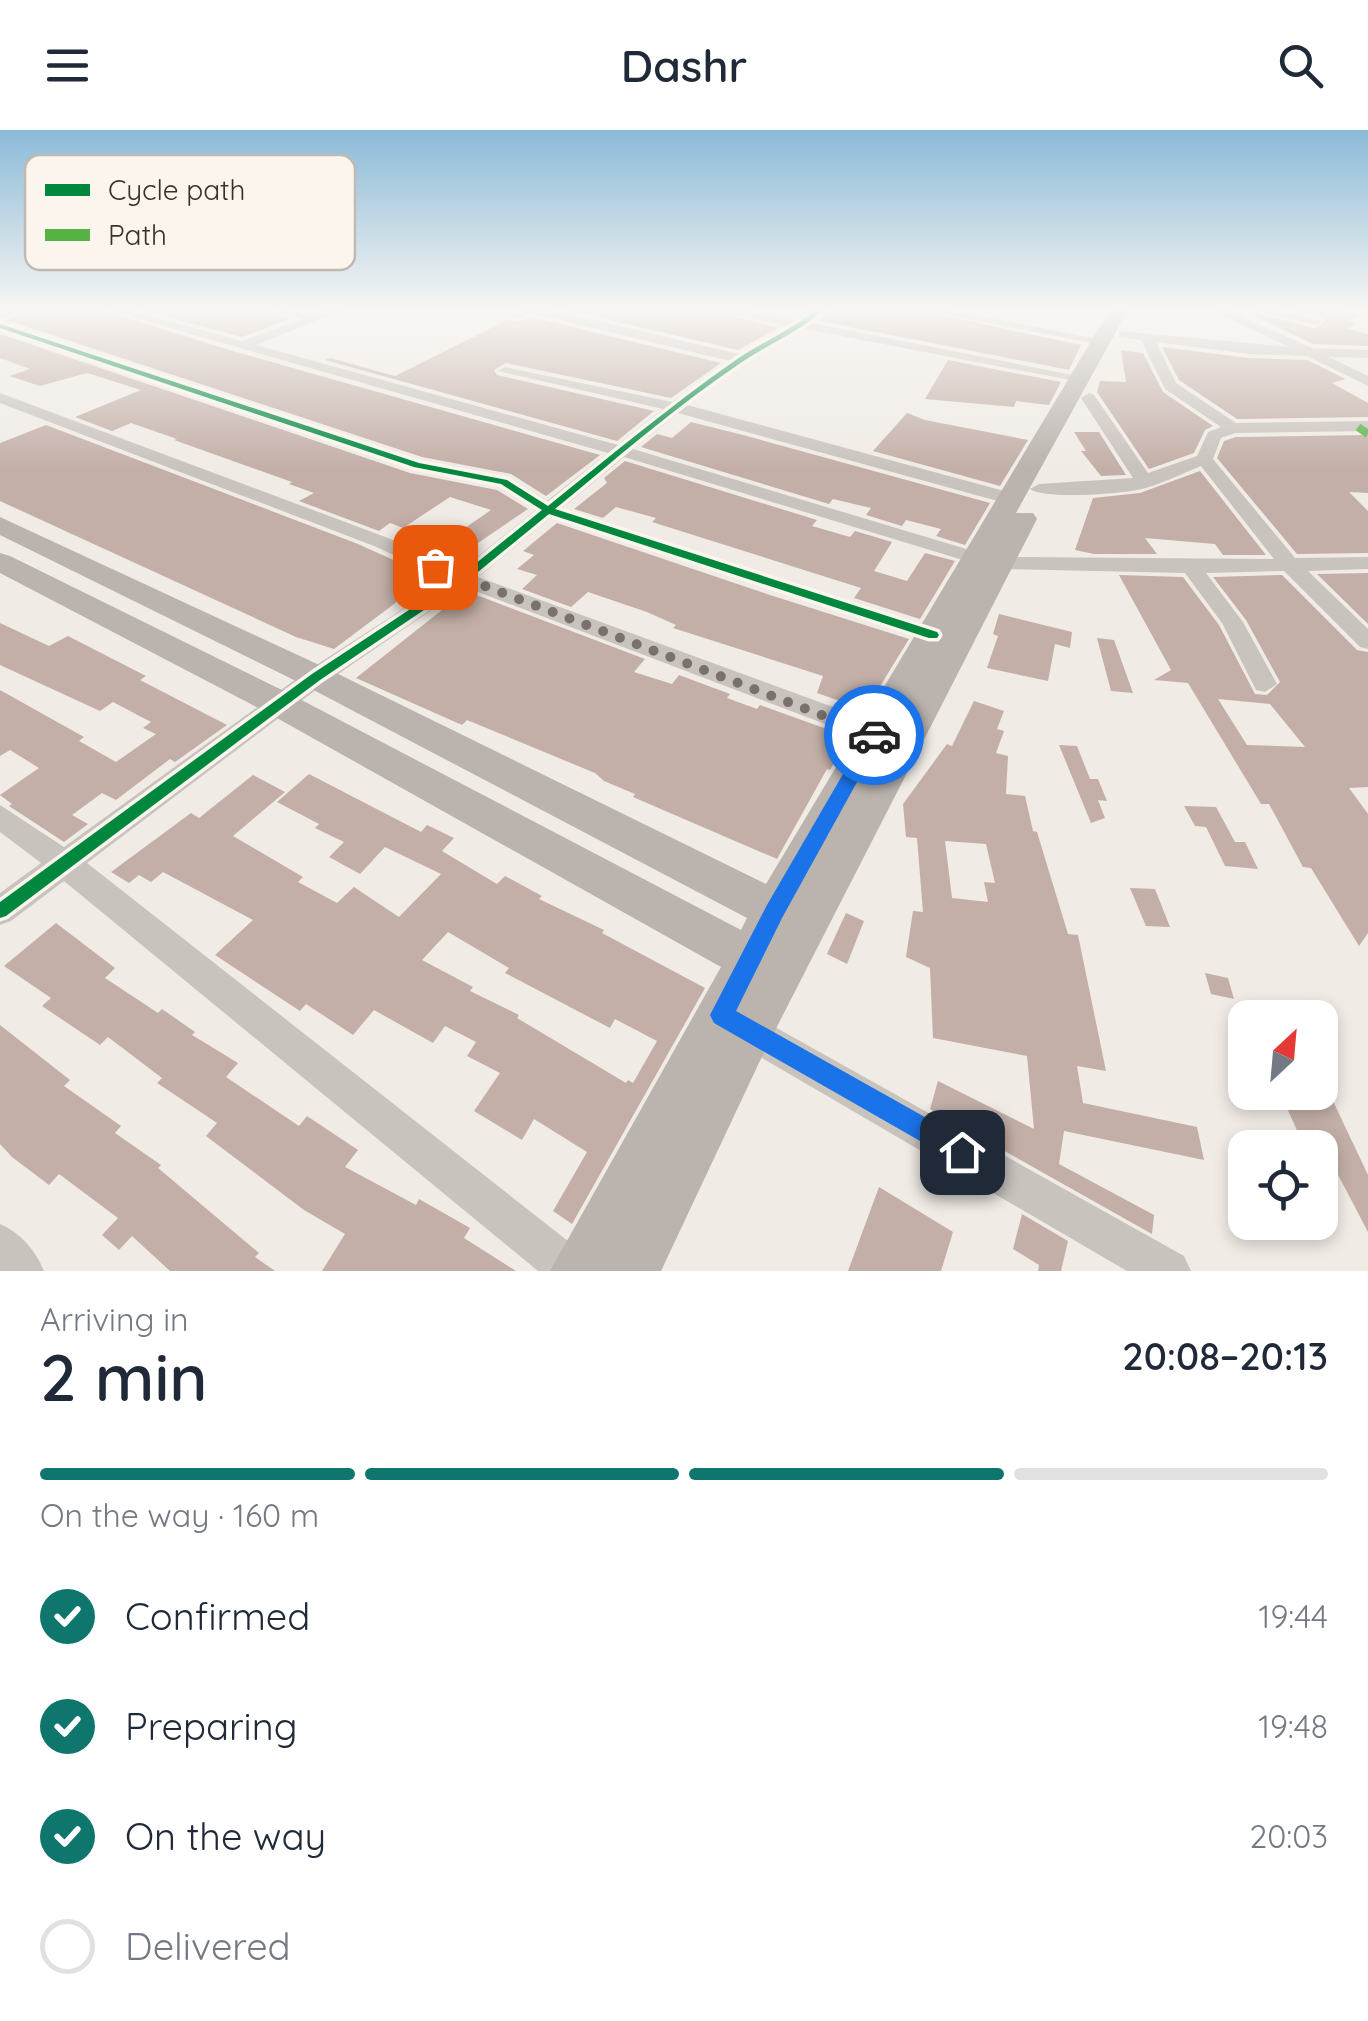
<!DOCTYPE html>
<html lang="en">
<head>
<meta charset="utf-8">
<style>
	body { margin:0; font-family:Quicksand,sans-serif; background:#f2f2f3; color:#1f2937; height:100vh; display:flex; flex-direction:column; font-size:38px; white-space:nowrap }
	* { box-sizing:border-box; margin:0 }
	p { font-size:32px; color:#747a83 }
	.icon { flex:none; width:55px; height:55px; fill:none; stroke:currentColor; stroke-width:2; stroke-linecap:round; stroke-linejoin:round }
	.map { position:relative; height:1141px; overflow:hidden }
	.panel { display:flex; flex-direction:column; background:#fff; flex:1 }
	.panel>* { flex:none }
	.needle { width:65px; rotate:26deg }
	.fabs { position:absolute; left:1228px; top:870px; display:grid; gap:20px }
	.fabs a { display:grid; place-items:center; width:110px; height:110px; border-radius:20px; background:#fff; box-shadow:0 5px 15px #0003; font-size:50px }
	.pin { position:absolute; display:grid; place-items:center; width:85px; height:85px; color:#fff; margin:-42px; border-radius:20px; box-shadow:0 5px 15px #0006 }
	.courier { position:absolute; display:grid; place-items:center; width:100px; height:100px; margin:-50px; border:8px solid #1a73e8; border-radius:50%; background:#fff; color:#222; box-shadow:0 2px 12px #0007 }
	.headline em { font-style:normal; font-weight:600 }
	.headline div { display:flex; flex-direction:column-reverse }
	.headline { display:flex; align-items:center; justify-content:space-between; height:170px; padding:0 40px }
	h1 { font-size:65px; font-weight:600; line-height:75px }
	.bar { display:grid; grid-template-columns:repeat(4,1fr); gap:15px 10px; align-content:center; height:120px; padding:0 40px }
	.bar i { height:12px; border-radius:8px; background:#e0e1e3 }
	.bar .active { background:#0f766e }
	.bar p { grid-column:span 4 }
	ol { padding:0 40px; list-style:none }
	li { display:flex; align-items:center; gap:30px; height:110px }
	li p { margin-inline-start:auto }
	li .icon { padding:10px; border-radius:50%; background:#0f766e; color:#fff; stroke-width:4 }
	li:last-child { color:#747a83 }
	li i { width:55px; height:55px; border:5px solid #e0e1e3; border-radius:50% }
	header { display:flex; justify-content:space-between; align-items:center; height:130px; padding:0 40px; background:#fff; font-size:45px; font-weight:600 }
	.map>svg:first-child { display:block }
</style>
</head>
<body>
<header><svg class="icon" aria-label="menu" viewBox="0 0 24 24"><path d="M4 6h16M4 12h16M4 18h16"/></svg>Dashr<svg class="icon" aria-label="search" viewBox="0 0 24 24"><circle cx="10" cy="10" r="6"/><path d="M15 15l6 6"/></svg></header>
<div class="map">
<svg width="1368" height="1141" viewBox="0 0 1368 1141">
	<rect width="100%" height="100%" fill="#f0ebe5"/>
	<g fill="#c3afa7" fill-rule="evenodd">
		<path d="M 36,178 L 96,178 L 226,219 L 600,325 L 546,366 L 511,344 L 422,327 L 7,190 Z"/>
		<path d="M 134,178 L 264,178 L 290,189 L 242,207 Z"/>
		<path d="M 558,178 L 703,178 L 778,198 L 738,220 Z"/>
		<path d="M 832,178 L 907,178 L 1081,215 L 1069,240 L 820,191 Z"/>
		<path d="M 1238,178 L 1316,199 L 1326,189 L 1284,178 L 1331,178 L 1359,185 L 1347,191 L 1356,193 L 1348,199 L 1368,204 L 1368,216 L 1313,214 Z"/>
		<path d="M 531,187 L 721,233 L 671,268 L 506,233 L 494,240 L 497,245 L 654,281 L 617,311 L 325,230 L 330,228 L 395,246 L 509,189 L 517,192 Z"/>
		<path d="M 0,204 L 410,343 L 497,360 L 528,379 L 472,417 L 477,419 L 458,434 L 430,422 L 491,380 L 450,367 L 403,398 L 390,393 L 379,401 L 299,371 L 314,363 L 289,354 L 292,352 L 174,310 L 177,309 L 131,293 L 112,301 L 75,287 L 141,260 L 87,243 L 40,256 L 9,246 L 30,239 L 0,228 Z"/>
		<path d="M 1162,217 L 1249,228 L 1307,230 L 1346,249 L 1332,253 L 1368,273 L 1368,287 L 1237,289 L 1179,250 Z"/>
		<path d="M 1121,220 L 1143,223 L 1163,262 L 1213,296 L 1205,300 L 1194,323 L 1149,339 L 1097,262 L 1100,251 L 1126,252 Z"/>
		<path d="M 948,230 L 1061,252 L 1049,275 L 1016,271 L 1014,277 L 925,269 Z"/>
		<path d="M 907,283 L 925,290 L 1028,310 L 1000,356 L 873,321 Z"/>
		<path d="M 691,292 L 747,306 L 990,373 L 965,415 L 936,406 L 941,399 L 906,390 L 902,396 L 866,385 L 871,378 L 833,369 L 829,374 L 641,317 L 657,304 L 672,308 Z"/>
		<path d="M 46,295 L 358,414 L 440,451 L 409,471 L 402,468 L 334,519 L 296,507 L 0,371 L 0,313 Z"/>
		<path d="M 1074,302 L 1099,302 L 1126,345 L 1101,346 L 1081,321 L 1086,321 Z"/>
		<path d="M 1368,305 L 1368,363 L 1349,362 L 1368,381 L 1368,423 L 1297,424 L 1217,328 L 1224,311 L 1236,307 Z"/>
		<path d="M 625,331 L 817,390 L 812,396 L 850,407 L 855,401 L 892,412 L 874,441 L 907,451 L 925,423 L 955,431 L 920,489 L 854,468 L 861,458 L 652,392 L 656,388 L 616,377 L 603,388 L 574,379 L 607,353 L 604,348 Z"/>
		<path d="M 1200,341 L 1266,425 L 1223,425 L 1215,414 L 1145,408 L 1157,424 L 1094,424 L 1075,420 L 1093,368 L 1140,363 Z"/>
		<path d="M 557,393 L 770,465 L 909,509 L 863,584 L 854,581 L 857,577 L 817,563 L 823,546 L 673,498 L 676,495 L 647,482 L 588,462 L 571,477 L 522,459 L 537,445 L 517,439 L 534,425 L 523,421 Z"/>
		<path d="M 1368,443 L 1368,494 L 1317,444 Z"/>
		<path d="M 1119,445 L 1183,447 L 1219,495 L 1255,564 L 1267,565 L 1280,552 L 1246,490 L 1213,447 L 1282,445 L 1357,520 L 1368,522 L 1368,657 L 1349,658 L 1368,684 L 1368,803 L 1359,816 L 1311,738 L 1303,737 L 1269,674 L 1261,674 L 1188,553 L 1154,550 L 1171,540 ZM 1218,569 L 1270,574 L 1305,617 L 1247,615 Z"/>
		<path d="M 466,461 L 645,529 L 634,542 L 672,554 L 679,545 L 730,564 L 727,568 L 757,579 L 760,575 L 849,607 L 830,640 L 827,639 L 777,729 L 633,667 L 635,664 L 604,651 L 595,643 L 467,590 L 462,595 L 356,548 Z"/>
		<path d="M 999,484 L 1072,502 L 1070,518 L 1055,514 L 1048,551 L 987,538 L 998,506 L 993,504 Z"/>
		<path d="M 0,493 L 49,516 L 68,506 L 146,546 L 140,550 L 227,595 L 175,632 L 170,629 L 116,670 L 102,663 L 72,685 L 88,694 L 64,712 L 9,676 L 12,674 L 0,665 L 39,638 L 10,620 L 0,626 L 0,560 L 84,607 L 79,611 L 116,632 L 156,604 L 143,598 L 151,592 L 113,572 L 100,581 L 0,535 Z"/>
		<path d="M 1097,508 L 1114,510 L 1133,563 L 1111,561 Z"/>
		<path d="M 974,571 L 1004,581 L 997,599 L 1004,601 L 996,623 L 1008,626 L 1006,664 L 1025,666 L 1033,701 L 1037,702 L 1068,804 L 1078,805 L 1106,941 L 1077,936 L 1083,973 L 1197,997 L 1204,1030 L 1064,1001 L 1059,1034 L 1154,1085 L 1152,1104 L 930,979 L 938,951 L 1034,999 L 1027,926 L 933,908 L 930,838 L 906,827 L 913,781 L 923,782 L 917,708 L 906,707 L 903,674 L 947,614 L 952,616 ZM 945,711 L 986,714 L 995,753 L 984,752 L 988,772 L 952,768 Z"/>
		<path d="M 1059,615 L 1077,616 L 1090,649 L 1098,649 L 1107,671 L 1098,670 L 1105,688 L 1091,693 Z"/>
		<path d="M 309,644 L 421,702 L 427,695 L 454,708 L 442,721 L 497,754 L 505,746 L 542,766 L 539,769 L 604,800 L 602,803 L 705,858 L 572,1094 L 553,1081 L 587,1022 L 534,989 L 522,1010 L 474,981 L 500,943 L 467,926 L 476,912 L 445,896 L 433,913 L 374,880 L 353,905 L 306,874 L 300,881 L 215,825 L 253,790 L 163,742 L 151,752 L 139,745 L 129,753 L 111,742 L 191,683 L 199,688 L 253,645 L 285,662 L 233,706 L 303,747 L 298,752 L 337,773 L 354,757 L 399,787 L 441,744 L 385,717 L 360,744 L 329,727 L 344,712 L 315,698 L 319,694 L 277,672 ZM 448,802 L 509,838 L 505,843 L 610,898 L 615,889 L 657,911 L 633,953 L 628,950 L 626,953 L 517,888 L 519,885 L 470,861 L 473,857 L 422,830 Z"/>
		<path d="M 1184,676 L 1216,677 L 1235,712 L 1245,712 L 1258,739 L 1225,736 L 1206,697 L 1195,696 Z"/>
		<path d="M 1130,758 L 1155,759 L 1170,797 L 1146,796 Z"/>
		<path d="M 846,783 L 864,791 L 847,834 L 827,824 Z"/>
		<path d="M 56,793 L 115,838 L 105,848 L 158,883 L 162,879 L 195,902 L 192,905 L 238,933 L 226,947 L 299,996 L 307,986 L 358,1020 L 345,1037 L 416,1075 L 419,1069 L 470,1098 L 464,1108 L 516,1141 L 322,1141 L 345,1104 L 304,1080 L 206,1006 L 217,993 L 157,953 L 162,948 L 108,907 L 100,915 L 42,876 L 51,868 L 4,836 Z"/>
		<path d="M 1205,843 L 1228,848 L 1234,869 L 1211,864 Z"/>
		<path d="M 0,895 L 70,950 L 64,956 L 121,996 L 115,1003 L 161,1035 L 158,1038 L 259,1123 L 255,1127 L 275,1141 L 170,1141 L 132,1106 L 119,1120 L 102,1105 L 118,1088 L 59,1044 L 49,1055 L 12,1027 L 0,1014 Z"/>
		<path d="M 1282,967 L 1333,971 L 1368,1045 L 1368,1102 L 1324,1018 L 1304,1016 Z"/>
		<path d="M 879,1057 L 953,1102 L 941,1141 L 848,1141 Z"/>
		<path d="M 1022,1084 L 1068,1111 L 1061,1141 L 1038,1141 L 1039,1135 L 1013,1119 Z"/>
	</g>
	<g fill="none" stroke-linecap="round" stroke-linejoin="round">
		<g fill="#c9c3be" fill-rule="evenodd">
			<path d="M 12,178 L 32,178 L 0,189 L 0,181 Z"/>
			<path d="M 100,178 L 120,178 L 242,211 L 302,189 L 268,178 L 314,185 L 332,178 L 349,178 L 256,215 L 618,315 L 663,279 L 498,241 L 505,237 L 672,272 L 730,231 L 531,183 L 516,189 L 510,185 L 512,182 L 541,178 L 739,224 L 790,197 L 707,178 L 733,178 L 800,191 L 815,178 L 828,178 L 812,193 L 1088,248 L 1081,252 L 805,199 L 746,232 L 687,275 L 1019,365 L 1021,369 L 1012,375 L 678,283 L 633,319 L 983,424 L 986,428 L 976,434 L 624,327 L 561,379 L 941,500 L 944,505 L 941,510 L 925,510 L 551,387 L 478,447 L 885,596 L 889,603 L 885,610 L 867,610 L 465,457 L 325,553 L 87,733 L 587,1126 L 594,1141 L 538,1141 L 64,751 L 11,791 L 0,795 L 0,763 L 41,733 L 0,702 L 0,675 L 64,717 L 307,541 L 448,450 L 374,416 L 0,273 L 0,263 L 388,408 L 461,440 L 536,380 L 498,356 L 411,339 L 0,200 L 0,192 L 421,331 L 510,348 L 547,371 L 608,323 Z"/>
			<path d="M 911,178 L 938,178 L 1109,211 L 1102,215 Z"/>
			<path d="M 1205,178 L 1222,178 L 1312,218 L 1368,220 L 1368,228 L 1329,227 L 1368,246 L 1368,256 L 1307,226 L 1249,224 L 1156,212 L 1176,253 L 1236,293 L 1368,291 L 1368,301 L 1235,303 L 1221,308 L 1213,329 L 1295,428 L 1368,427 L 1368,439 L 1308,441 L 1368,499 L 1368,519 L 1360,517 L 1284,441 L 1206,443 L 1243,492 L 1277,554 L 1265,562 L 1256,560 L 1222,493 L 1185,443 L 1002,439 L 992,433 L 1002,427 L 1274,429 L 1201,336 C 1184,343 1165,352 1149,357 C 1131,364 1044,370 1030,359 L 1039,354 L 1133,348 L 1081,268 L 1089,263 L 1094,265 L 1148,343 L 1197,326 L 1208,302 L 1221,297 L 1165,259 L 1141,210 L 1119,207 L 1119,201 L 1290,217 Z"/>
			<path d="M 1242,178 L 1268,178 L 1323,191 L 1317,195 Z"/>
			<path d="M 739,877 L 1184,1126 L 1191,1141 L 1127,1141 L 726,907 L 721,895 L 726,883 Z"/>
			<path d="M 0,1094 C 21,1103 35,1120 44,1141 L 0,1141 Z"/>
		</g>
		<path fill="#bab3ae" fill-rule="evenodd" d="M 1111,178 L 1129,178 L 1016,383 L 1033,383 L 1037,389 L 766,918 L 661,1141 L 550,1141 L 721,837 L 268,583 L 0,443 L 0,423 L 10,426 L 292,565 L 741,800 L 747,788 L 304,555 L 0,405 L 0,387 L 328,539 L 766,754 Z"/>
		<path stroke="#57b246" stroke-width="8" stroke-dasharray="14 8" stroke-linecap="butt" d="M 1358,297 L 1368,304"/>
		<g stroke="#fbf5ee" stroke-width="7">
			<path id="cycleway" d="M 818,178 L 825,178 C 800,202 770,213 742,232 C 676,276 616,329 555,379 L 937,502 L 939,505 L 937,508 L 929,508 L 549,384 L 467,451 L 320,550 L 6,786 L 0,788 L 0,772 L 312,544 L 459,447 L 542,380 L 501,354 L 414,337 L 0,198 L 0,194 L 419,333 L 507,350 L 548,376 C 609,327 669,277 733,232 C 761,212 791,201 818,178 Z"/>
		</g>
		<use href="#cycleway" fill="#00873e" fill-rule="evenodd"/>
	</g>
	<linearGradient id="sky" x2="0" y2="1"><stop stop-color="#8bbad8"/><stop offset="0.53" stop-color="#f8f6f3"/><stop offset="1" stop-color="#f8f6f3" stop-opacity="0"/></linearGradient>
	<rect width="1368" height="338" fill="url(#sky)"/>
	<path fill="#1a73e8" d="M 874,599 L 883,605 L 782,788 L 736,881 L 971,1013 L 975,1022 L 971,1032 L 962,1035 L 714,893 L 710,885 L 767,775 L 868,601 Z"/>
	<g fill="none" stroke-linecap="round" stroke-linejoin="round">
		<path stroke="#7a716c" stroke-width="10" stroke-dasharray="0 18" d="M 435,437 L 874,605"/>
	</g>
	<rect x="25" y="25" width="330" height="115" rx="15" fill="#fbf5ee" stroke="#c1bab4" stroke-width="2.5"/>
	<rect x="45" y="54" width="45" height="12" fill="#00873e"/>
	<rect x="45" y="99" width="45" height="12" fill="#57b246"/>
	<g font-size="28" fill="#3b302b">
		<text x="108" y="70">Cycle path</text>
		<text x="108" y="115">Path</text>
	</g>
</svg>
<div class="fabs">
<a><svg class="needle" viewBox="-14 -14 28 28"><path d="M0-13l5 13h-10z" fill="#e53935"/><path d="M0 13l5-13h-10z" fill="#747a83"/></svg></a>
<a><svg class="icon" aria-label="locate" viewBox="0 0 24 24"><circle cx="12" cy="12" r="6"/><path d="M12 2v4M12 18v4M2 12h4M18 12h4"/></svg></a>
</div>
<div class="pin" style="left:435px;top:437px;background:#ea580c"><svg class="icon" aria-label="bag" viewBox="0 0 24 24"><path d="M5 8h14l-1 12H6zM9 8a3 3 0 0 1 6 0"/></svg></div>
<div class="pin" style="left:962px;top:1022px;background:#1f2937"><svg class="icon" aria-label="home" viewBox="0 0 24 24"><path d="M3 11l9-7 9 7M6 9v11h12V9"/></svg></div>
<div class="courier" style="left:874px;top:605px"><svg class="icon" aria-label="car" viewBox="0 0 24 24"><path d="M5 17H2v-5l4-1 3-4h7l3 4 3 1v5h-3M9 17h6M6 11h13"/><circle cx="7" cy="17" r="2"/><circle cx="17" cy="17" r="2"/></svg></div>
</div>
<section class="panel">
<div class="headline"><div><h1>2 min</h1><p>Arriving in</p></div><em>20:08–20:13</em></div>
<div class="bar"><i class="active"></i><i class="active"></i><i class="active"></i><i></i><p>On the way · 160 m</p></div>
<ol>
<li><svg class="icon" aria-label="check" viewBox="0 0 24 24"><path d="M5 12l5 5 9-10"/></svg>Confirmed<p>19:44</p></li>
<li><svg class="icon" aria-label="check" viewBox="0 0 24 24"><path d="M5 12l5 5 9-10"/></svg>Preparing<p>19:48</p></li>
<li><svg class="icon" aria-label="check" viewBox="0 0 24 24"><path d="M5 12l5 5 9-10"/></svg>On the way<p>20:03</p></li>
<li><i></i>Delivered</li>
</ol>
</section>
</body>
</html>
